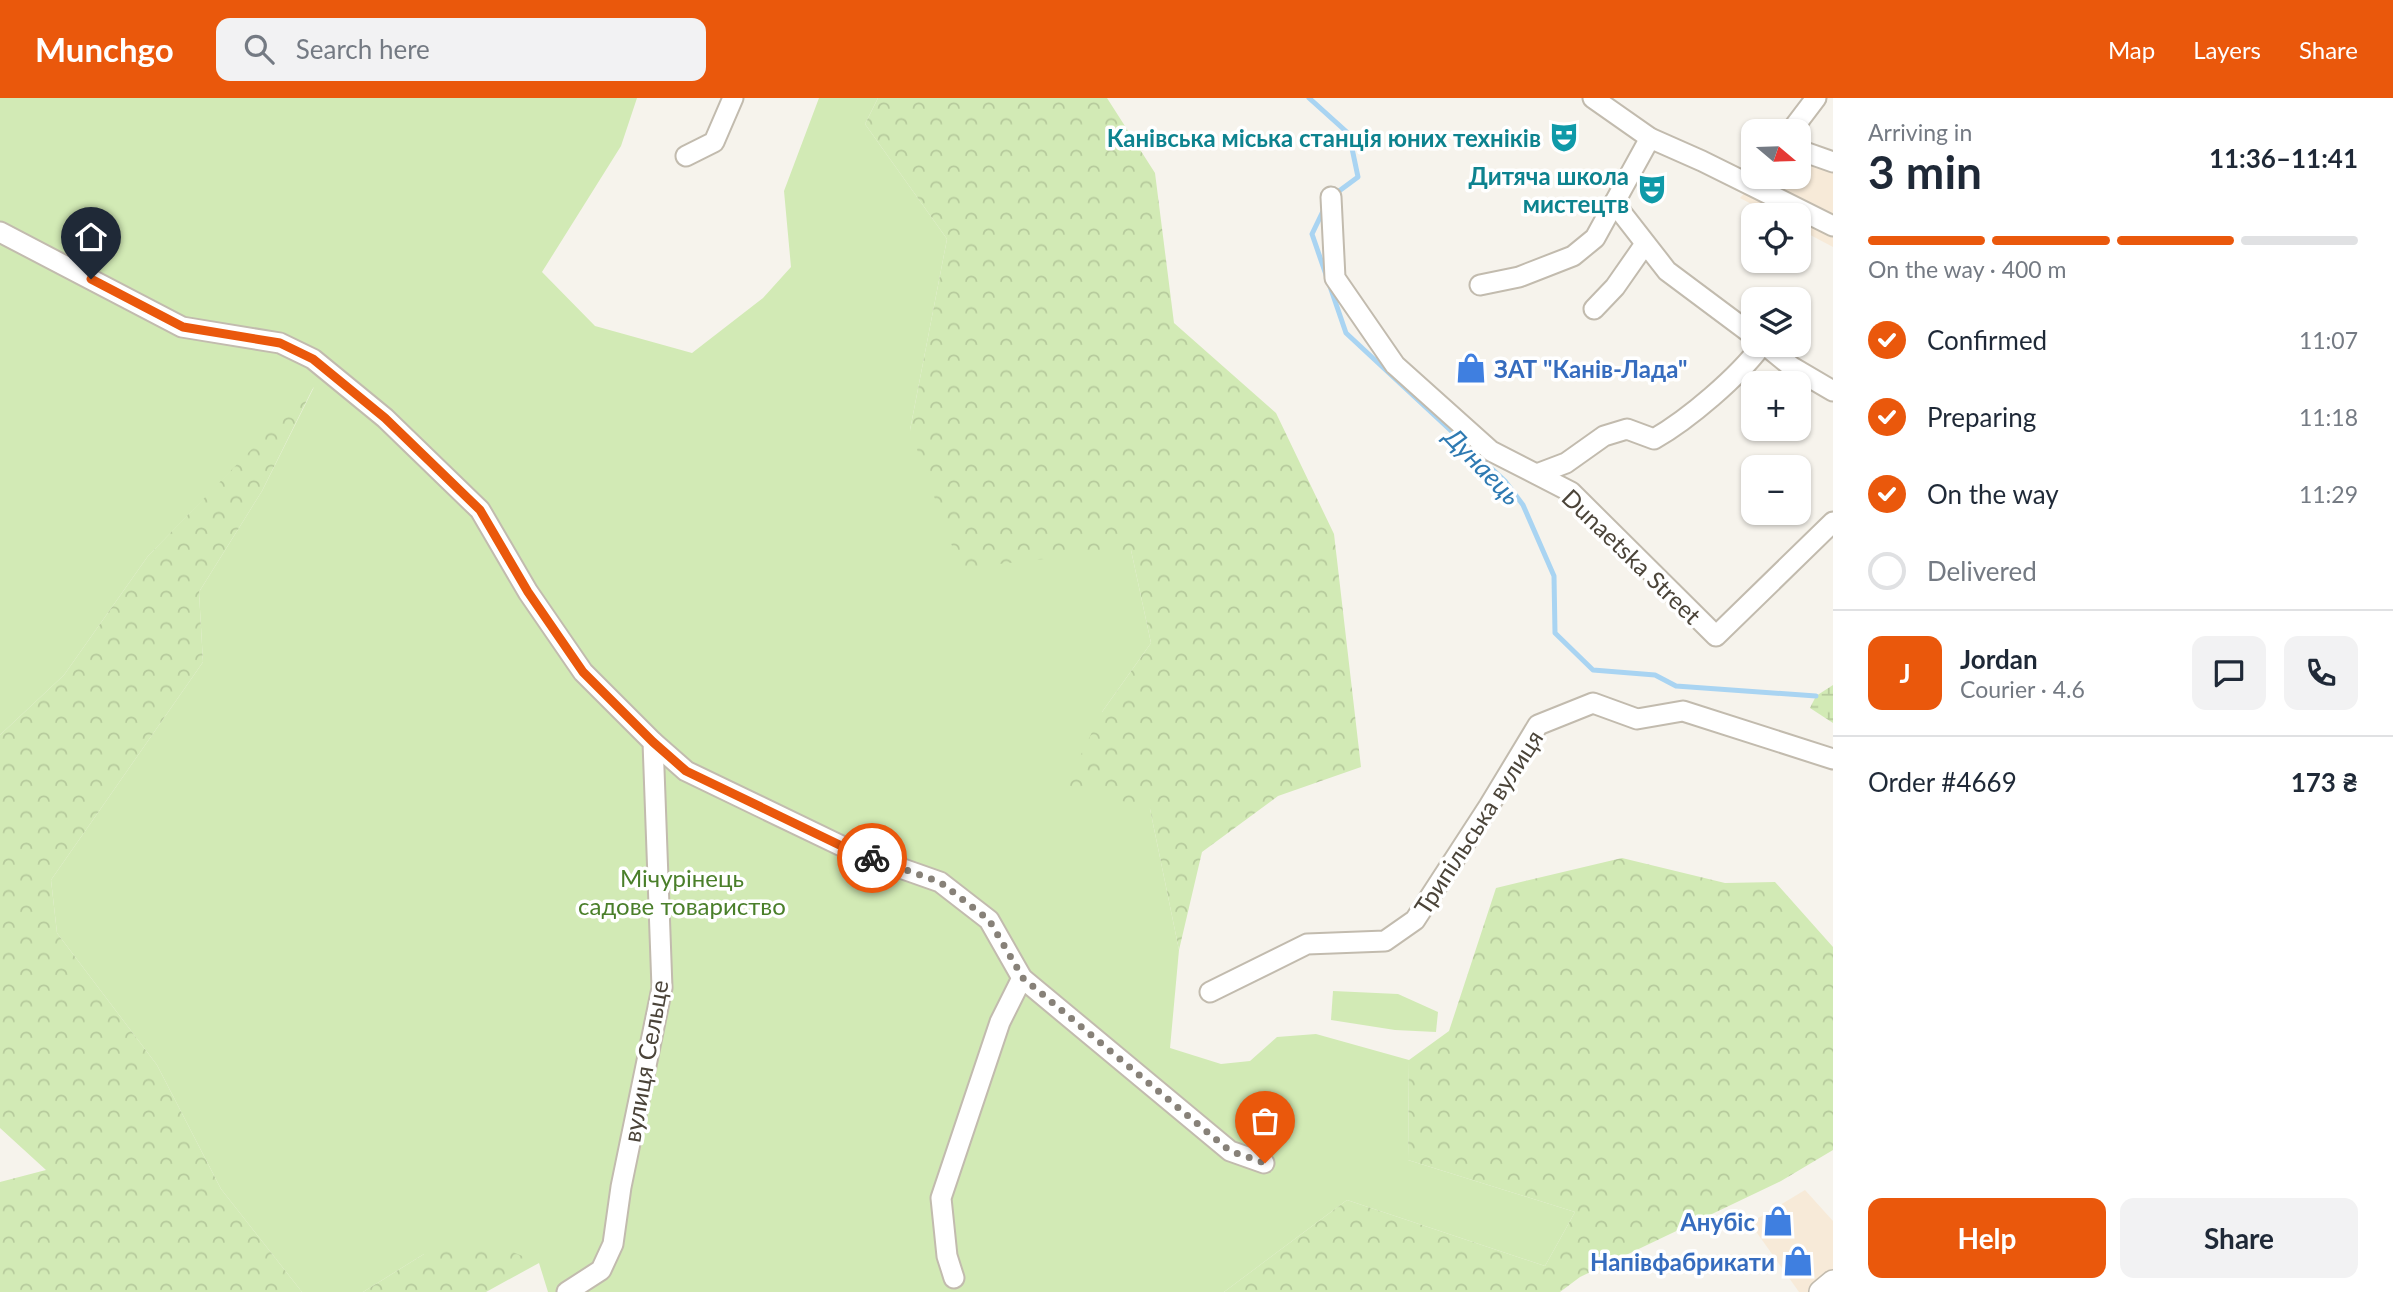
<!DOCTYPE html>
<html lang="en">
<head>
<meta charset="utf-8">
<style>
	body { margin:0; font-family:Lato,sans-serif; background:#f2f2f3; color:#1f2937; height:100vh; display:flex; flex-direction:column; font-size:26px; white-space:nowrap }
	* { box-sizing:border-box; margin:0 }
	p { font-size:23px; color:#747a83 }
	.icon { flex:none; width:38px; height:38px; fill:none; stroke:currentColor; stroke-width:2; stroke-linecap:round; stroke-linejoin:round }
	.map { position:relative; flex:1; overflow:hidden }
	.side { display:flex; flex-direction:column; background:#fff; width:560px }
	.side>* { flex:none }
	.needle { width:46px; rotate:109deg }
	.fabs { position:absolute; left:1741px; top:21px; display:grid; gap:14px }
	.fabs a { display:grid; place-items:center; width:70px; height:70px; border-radius:14px; background:#fff; box-shadow:0 2px 5px #0004; font-size:35px }
	.pin { position:absolute; display:grid; place-items:center; width:60px; height:60px; color:#fff; margin:-72px -30px; border-radius:50% 50% 50% 0; rotate:-45deg; box-shadow:0 0 7px #0007 }
	.pin .icon { rotate:45deg }
	.courier { position:absolute; display:grid; place-items:center; width:70px; height:70px; margin:-35px; border:5px solid #ea580c; border-radius:50%; background:#fff; color:#222; box-shadow:0 2px 9px #0007 }
	.head em { font-style:normal; font-weight:700 }
	.head div { display:flex; flex-direction:column-reverse }
	.head { display:flex; align-items:center; justify-content:space-between; height:119px; padding:0 35px }
	h1 { font-size:46px; font-weight:700; line-height:52px }
	.bar { display:grid; grid-template-columns:repeat(4,1fr); gap:10px 7px; align-content:center; height:84px; padding:0 35px }
	.bar i { height:9px; border-radius:5px; background:#e0e1e3 }
	.bar .selected { background:#ea580c }
	.bar p { grid-column:span 4 }
	.line { display:flex; align-items:center; gap:18px; padding:0 35px; border-top:2px solid #e0e1e3 }
	.line div { flex:1 }
	.round { display:grid; place-items:center; flex:none; width:74px; height:74px; border-radius:14px; background:#f2f2f3 }
	ol { padding:0 35px; list-style:none }
	li { display:flex; align-items:center; gap:21px; height:77px }
	li p { margin-inline-start:auto }
	li .icon { padding:7px; border-radius:50%; background:#ea580c; color:#fff; stroke-width:4 }
	li:last-child { color:#747a83 }
	li i { width:38px; height:38px; border:4px solid #e0e1e3; border-radius:50% }
	.action { display:flex; gap:14px; margin-top:auto; padding:14px 35px }
	.action a { flex:1; height:80px; border-radius:14px; background:#ea580c; color:#fff; font-size:28px; font-weight:700; line-height:80px; text-align:center }
	.action a+a { background:#f2f2f3; color:#1f2937 }
	header { display:flex; align-items:center; gap:42px; box-sizing:border-box; height:98px; padding:0 35px; background:#ea580c; color:#fff }
	header strong { font-size:33px }
	nav { display:flex; gap:38px; margin-inline-start:auto; font-size:24px }
	.search { width:490px; height:63px; background:#f2f2f3; display:flex; align-items:center; gap:18px; box-sizing:border-box; padding:0 24px; border-radius:14px; color:#747a83; font-size:26px }
	main { display:flex; flex:1; min-height:0 }
	.map>svg:first-child { display:block }
</style>
</head>
<body>
<header>
<strong>Munchgo</strong>
<div class="search"><svg class="icon" aria-label="search" viewBox="0 0 24 24"><circle cx="10" cy="10" r="6"/><path d="M15 15l6 6"/></svg>Search here</div>
<nav><a>Map</a><a>Layers</a><a>Share</a></nav>
</header>
<main>
<div class="map">
<svg width="1833" height="1194" viewBox="0 0 1833 1194">
	<defs>
		<pattern id="forest-crowns" width="20" height="18" patternUnits="userSpaceOnUse" patternTransform="scale(1.75)"><rect width="20" height="18" fill="#d2eab5"/><path d="M2 6a3 3 0 1 1 6 0M12 15a3 3 0 1 1 6 0" fill="none" stroke="#b6ca9c"/></pattern>
		<pattern id="wetland-marsh" width="20" height="14" patternUnits="userSpaceOnUse" patternTransform="scale(1.75)"><rect width="20" height="14" fill="#d2eab5"/><path d="M1 5h8M5 5V1M11 12h8M15 12V8" fill="none" stroke="#b6ca9c"/></pattern>
	</defs>
	<rect width="100%" height="100%" fill="#f6f3ec"/>
	<g fill="#f7ead8">
		<path d="M 1799,58 L 1833,73 L 1833,149 L 1799,131 L 1799,117 L 1773,117 L 1740,100 L 1759,79 L 1799,79 Z"/>
		<path d="M 1805,1092 L 1833,1123 L 1833,1194 L 1799,1194 L 1750,1125 Z"/>
	</g>
	<g fill="#d2eab5">
		<path d="M 0,0 L 637,0 L 621,48 L 542,174 L 595,228 L 692,255 L 763,200 L 791,169 L 784,93 L 819,0 L 878,0 L 865,26 L 947,141 L 910,332 L 1131,452 L 1151,545 L 1102,614 L 1150,711 L 1179,852 L 1170,950 L 1221,966 L 1250,963 L 1277,939 L 1316,936 L 1409,962 L 1408,1062 L 1575,1114 L 1545,1168 L 1347,1102 L 1224,1194 L 548,1194 L 539,1165 L 424,1156 L 363,1194 L 302,1194 L 221,1091 L 157,967 L 57,835 L 51,782 L 203,564 L 199,494 L 262,393 L 314,289 L 148,458 L 64,577 L 0,637 Z"/>
		<path d="M 1333,893 L 1398,896 L 1438,914 L 1436,934 L 1395,932 L 1331,922 Z"/>
	</g>
	<g fill="url(#forest-crowns)">
		<path d="M 878,0 L 1107,0 L 1155,75 L 1174,225 L 1276,315 L 1334,436 L 1361,669 L 1278,698 L 1202,754 L 1179,852 L 1150,711 L 1066,687 L 1102,614 L 1151,545 L 1131,452 L 960,470 L 910,332 L 947,141 L 865,26 Z"/>
		<path d="M 315,286 L 262,393 L 199,494 L 203,564 L 51,782 L 57,835 L 157,967 L 221,1091 L 302,1194 L 0,1194 L 0,1084 L 46,1072 L 0,1030 L 0,637 L 64,577 L 148,458 Z"/>
		<path d="M 1622,760 L 1725,785 L 1775,784 L 1833,849 L 1833,1052 L 1781,1083 L 1580,1179 L 1560,1194 L 1224,1194 L 1347,1102 L 1545,1168 L 1575,1114 L 1408,1062 L 1409,962 L 1449,933 L 1496,790 Z"/>
		<path d="M 487,1143 L 539,1165 L 486,1194 L 363,1194 L 424,1156 Z"/>
	</g>
	<path fill="url(#wetland-marsh)" d="M 1833,587 L 1833,625 L 1810,610 L 1816,598 Z"/>
	<g fill="none" stroke-linecap="round" stroke-linejoin="round">
		<g stroke="#a9d4f2" stroke-width="5">
			<path d="M 1309,0 L 1349,36 L 1358,79 L 1335,96"/>
			<path d="M 1325,109 L 1312,136 L 1346,235 L 1505,383 L 1523,407 L 1554,478 L 1555,535 L 1593,572 L 1655,577 L 1676,588 L 1816,598"/>
		</g>
		<g stroke="#c2bbae" stroke-width="23">
			<g id="minor">
				<path d="M 1593,0 L 1650,40 L 1702,63 L 1833,128"/>
				<path d="M 1791,33 L 1816,0"/>
				<path d="M 1799,52 L 1833,64"/>
				<path d="M 686,58 L 714,44 L 733,0"/>
				<path d="M 1331,99 L 1335,180 L 1395,267 L 1491,353 L 1571,394 L 1716,538 L 1833,424"/>
				<path d="M 1614,105 L 1667,173 L 1754,238"/>
				<path d="M 0,134 L 182,229 L 280,245 L 313,261 L 385,320 L 480,412 L 528,494 L 583,574 L 653,644 L 662,890 L 621,1089 L 613,1146 L 601,1172 L 567,1194"/>
				<path d="M 1480,187 L 1519,179 L 1573,158 L 1595,140 L 1650,40"/>
				<path d="M 1594,211 L 1615,189 L 1645,146"/>
				<path d="M 1765,247 L 1792,269 L 1833,293"/>
				<path d="M 1537,376 L 1566,365 L 1604,338 L 1627,331 L 1654,341 C 1689,321 1738,279 1762,247"/>
				<path d="M 653,644 L 686,673 L 852,753 L 940,784 L 989,822 L 1022,880 L 1230,1053 L 1264,1065"/>
				<path d="M 1210,894 L 1307,846 L 1385,843 L 1415,822 L 1489,708 L 1538,627 L 1593,605 L 1637,621 L 1683,613 L 1833,661"/>
				<path d="M 954,1180 L 947,1158 L 941,1100 L 1000,924 L 1022,880"/>
			</g>
		</g>
		<g stroke="#c2bbae" stroke-width="26">
			<path id="tertiary" d="M 1821,1194 L 1833,1184"/>
		</g>
		<use href="#minor" stroke="#fff" stroke-width="19"/>
		<use href="#tertiary" stroke="#fff" stroke-width="23"/>
	</g>
	<g fill="none" stroke-linecap="round" stroke-linejoin="round">
		<path stroke="#878178" stroke-width="7" stroke-dasharray="0 12.6" d="M 872,760 L 940,784 L 989,822 L 1023,880 L 1230,1053 L 1265,1065"/>
		<path stroke="#ea580c" stroke-width="9" d="M 91,181 L 183,229 L 280,245 L 313,261 L 385,320 L 480,412 L 528,494 L 583,574 L 653,644 L 686,673 L 852,753 L 872,760"/>
	</g>
	<defs>
		<g id="theatre-bare" transform="scale(2.415)"><path d="M-5-5.5Q0-4 5-5.5V0Q5 5 0 6Q-5 5-5 0ZM-3.3-2.5H-1v1.5H-3.3ZM1-2.5H3.3v1.5H1ZM-2.8 1Q0 5.5 2.8 1Z" fill="#0f9aa8" stroke="#fff" stroke-width="2.5" paint-order="stroke"/></g>
		<g id="shop-bare" transform="scale(2.415)"><path d="M-5-2.5h2.3a2.7 3.5 0 0 1 5.4 0H5L5.5 6h-11ZM-1.5-2.5h3a1.5 2.3 0 0 0-3 0Z" fill="#3f7fe0" stroke="#fff" stroke-width="2.5" paint-order="stroke"/></g>
	</defs>
	<g fill-rule="evenodd">
		<use href="#theatre-bare" x="1564" y="39"/>
		<use href="#theatre-bare" x="1652" y="91"/>
		<use href="#shop-bare" x="1471" y="270"/>
		<use href="#shop-bare" x="1778" y="1123"/>
		<use href="#shop-bare" x="1798" y="1163"/>
	</g>
	<g text-anchor="middle" dominant-baseline="central" stroke-width="7" stroke-linejoin="round" paint-order="stroke">
		<g font-size="24" font-weight="bold" fill="#0d838f" stroke="#fff" text-anchor="end">
			<text x="1541" y="39">Канівська міська станція юних техніків</text>
			<text x="1629" y="77">Дитяча школа<tspan x="1629" dy="28">мистецтв</tspan></text>
		</g>
		<g font-size="24" font-weight="bold" fill="#366cbe" stroke="#fff" text-anchor="end">
			<text x="1494" y="270" text-anchor="start">ЗАТ "Канів-Лада"</text>
			<text x="1755" y="1123">Анубіс</text>
			<text x="1775" y="1163">Напівфабрикати</text>
		</g>
		<g font-size="24" fill="#4b4439" stroke="#fff">
			<text transform="translate(1632 458) rotate(44)">Dunaetska Street</text>
			<text transform="translate(1478 724) rotate(-57)">Трипільська вулиця</text>
			<text transform="translate(645 963) rotate(-80)">вулиця Сельце</text>
		</g>
		<g font-size="24" fill="#4a7f2a" stroke="#fff">
			<text x="682" y="779">Мічурінець<tspan x="682" dy="28">садове товариство</tspan></text>
		</g>
		<g font-size="26" font-style="italic" fill="#2e7ab2" stroke="#fff">
			<text transform="translate(1483 368) rotate(46)">Дунаець</text>
		</g>
	</g>
</svg>
<div class="fabs">
<a><svg class="needle" viewBox="-14 -14 28 28"><path d="M0-13l5 13h-10z" fill="#e53935"/><path d="M0 13l5-13h-10z" fill="#747a83"/></svg></a>
<a><svg class="icon" aria-label="locate" viewBox="0 0 24 24"><circle cx="12" cy="12" r="6"/><path d="M12 2v4M12 18v4M2 12h4M18 12h4"/></svg></a>
<a><svg class="icon" aria-label="layers" viewBox="0 0 24 24"><path d="M12 4l9 5-9 5-9-5zM3 14l9 5 9-5"/></svg></a>
<a>+</a>
<a>−</a>
</div>
<div class="pin" style="left:1265px;top:1065px;background:#ea580c"><svg class="icon" aria-label="bag" viewBox="0 0 24 24"><path d="M5 8h14l-1 12H6zM9 8a3 3 0 0 1 6 0"/></svg></div>
<div class="pin" style="left:91px;top:181px;background:#1f2937"><svg class="icon" aria-label="home" viewBox="0 0 24 24"><path d="M3 11l9-7 9 7M6 9v11h12V9"/></svg></div>
<div class="courier" style="left:872px;top:760px"><svg class="icon" aria-label="bike" viewBox="0 0 24 24"><circle cx="6" cy="16" r="4"/><circle cx="18" cy="16" r="4"/><path d="M6 16l4-8h5l3 8M10 8l3 8H6M13 5h3"/></svg></div>
</div>
<section class="side">
<div class="head"><div><h1>3 min</h1><p>Arriving in</p></div><em>11:36–11:41</em></div>
<div class="bar"><i class="selected"></i><i class="selected"></i><i class="selected"></i><i></i><p>On the way · 400 m</p></div>
<ol>
<li><svg class="icon" aria-label="check" viewBox="0 0 24 24"><path d="M5 12l5 5 9-10"/></svg>Confirmed<p>11:07</p></li>
<li><svg class="icon" aria-label="check" viewBox="0 0 24 24"><path d="M5 12l5 5 9-10"/></svg>Preparing<p>11:18</p></li>
<li><svg class="icon" aria-label="check" viewBox="0 0 24 24"><path d="M5 12l5 5 9-10"/></svg>On the way<p>11:29</p></li>
<li><i></i>Delivered</li>
</ol>
<div class="line" style="height:126px"><b class="round" style="background:#ea580c;color:#fff">J</b><div><b>Jordan</b><p>Courier · 4.6</p></div><a class="round"><svg class="icon" aria-label="chat" viewBox="0 0 24 24"><path d="M4 5h16v11H9l-5 4z"/></svg></a><a class="round"><svg class="icon" aria-label="phone" viewBox="0 0 24 24"><path d="M5 4h4l2 5-3 2q2 4 5 5l2-3 5 2v4C11 20 4 13 5 4z"/></svg></a></div>
<div class="line" style="height:91px"><div>Order #4669</div><b>173 ₴</b></div>
<div class="action"><a>Help</a><a>Share</a></div>
</section>
</main>
</body>
</html>
